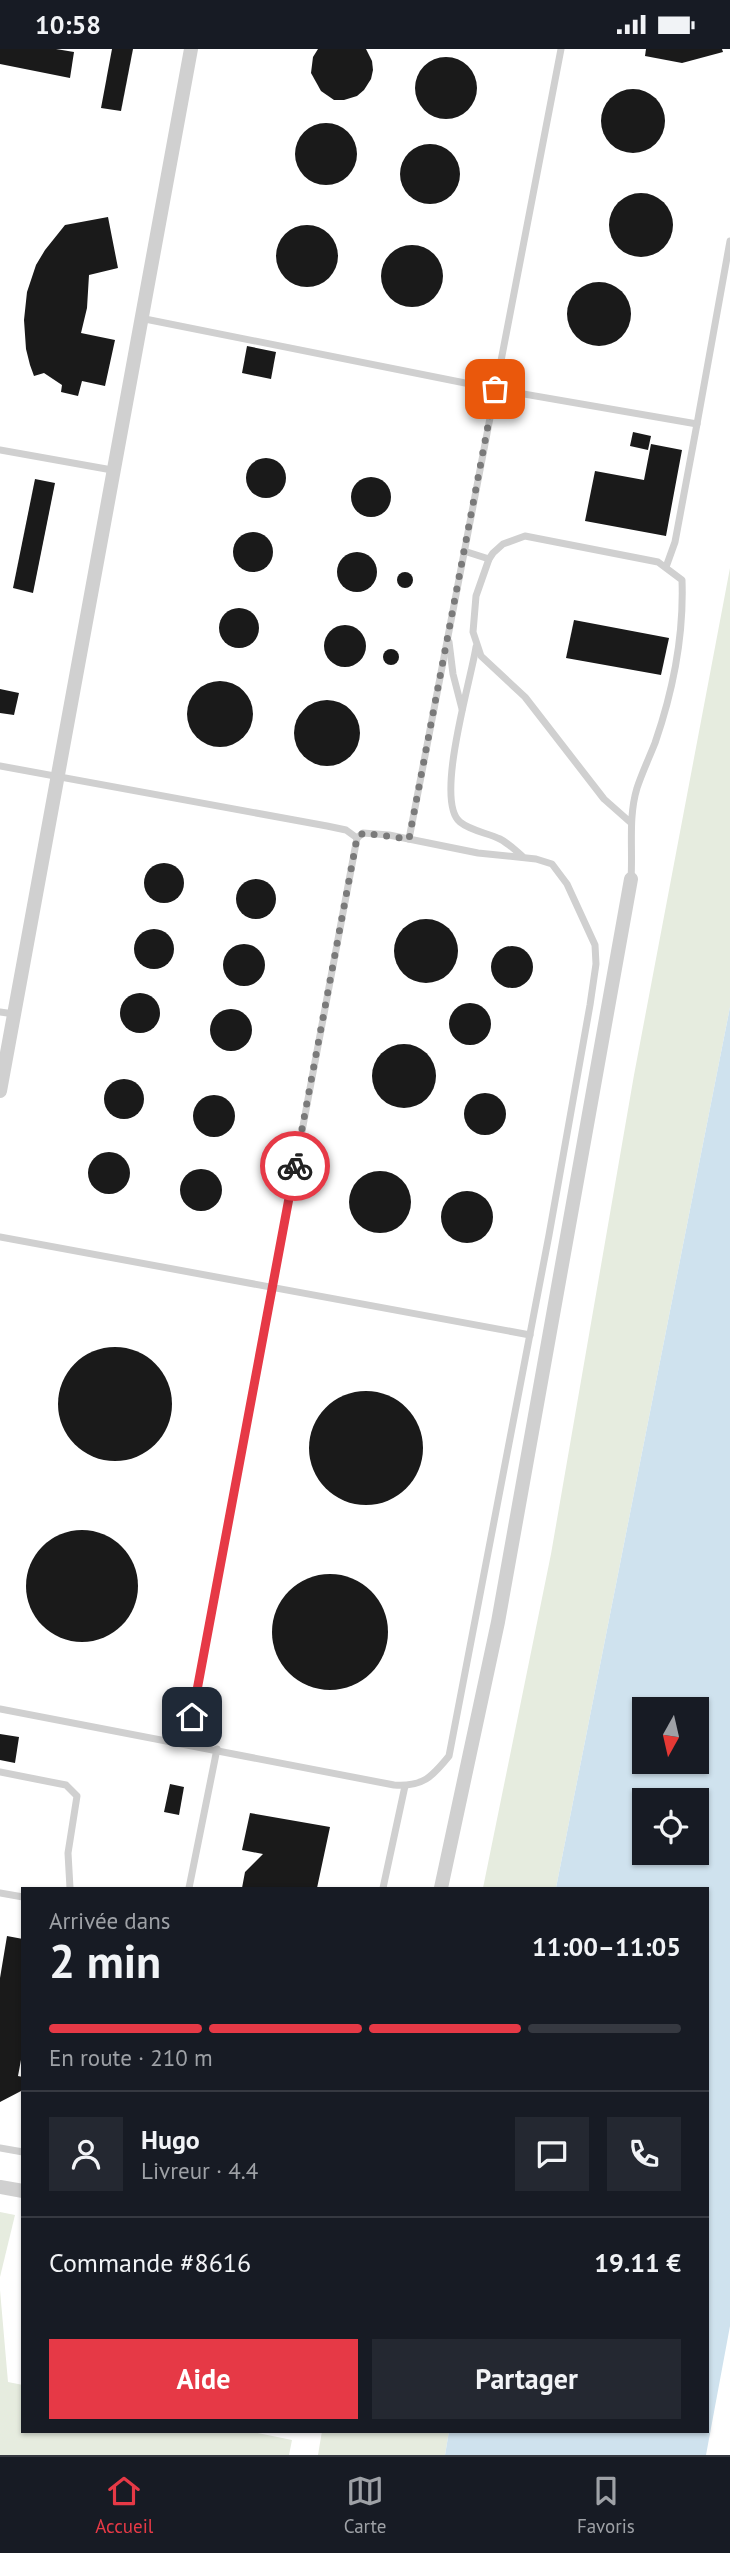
<!DOCTYPE html>
<html lang="fr">
<head>
<meta charset="utf-8">
<style>
	body { margin:0; font-family:"PT Sans",sans-serif; background:#242831; color:#f1f3f6; height:100vh; display:flex; flex-direction:column; font-size:26px; white-space:nowrap }
	* { box-sizing:border-box; margin:0 }
	p { font-size:23px; color:#9ea1a6 }
	.icon { flex:none; width:38px; height:38px; fill:none; stroke:currentColor; stroke-width:2; stroke-linecap:round; stroke-linejoin:round }
	.map { position:relative; flex:1; overflow:hidden }
	.side { position:absolute; left:21px; top:1838px; width:688px; height:546px; display:flex; flex-direction:column; background:#171b24; border-radius:0px; box-shadow:0 2px 5px #0004 }
	.side>* { flex:none }
	.needle { width:46px; rotate:188deg }
	.buttons { position:absolute; left:632px; top:1648px; display:grid; gap:14px }
	.buttons a { display:grid; place-items:center; width:77px; height:77px; border-radius:0px; background:#171b24; box-shadow:0 2px 5px #0004; font-size:35px }
	.pin { position:absolute; display:grid; place-items:center; width:60px; height:60px; color:#fff; margin:-30px; border-radius:14px; box-shadow:0 4px 10px #0006 }
	.courier { position:absolute; display:grid; place-items:center; width:70px; height:70px; margin:-35px; border:5px solid #e63946; border-radius:50%; background:#fff; color:#222; box-shadow:0 2px 9px #0007 }
	.overview em { font-style:normal; font-weight:700 }
	.overview div { display:flex; flex-direction:column-reverse }
	.overview { display:flex; align-items:center; justify-content:space-between; height:119px; padding:0 28px }
	h1 { font-size:46px; font-weight:700; line-height:52px }
	.bar { display:grid; grid-template-columns:repeat(4,1fr); gap:10px 7px; align-content:center; height:84px; padding:0 28px }
	.bar i { height:9px; border-radius:5px; background:#363941 }
	.bar .active { background:#e63946 }
	.bar p { grid-column:span 4 }
	.line { display:flex; align-items:center; gap:18px; padding:0 28px; border-top:2px solid #363941 }
	.line div { flex:1 }
	.round { display:grid; place-items:center; flex:none; width:74px; height:74px; border-radius:0px; background:#242831 }
	.button { display:flex; gap:14px; margin-top:auto; padding:14px 28px }
	.button a { flex:1; height:80px; border-radius:0px; background:#e63946; color:#fff; font-size:28px; font-weight:700; line-height:80px; text-align:center }
	.button a+a { background:#242831; color:#f1f3f6 }
	.status { display:flex; justify-content:space-between; align-items:center; height:49px; padding:0 35px; background:#171b24; direction:ltr }
	.status svg { height:19px; fill:currentColor }
	.tab-bar { display:flex; justify-content:space-around; align-items:center; height:98px; border-top:2px solid #363941; background:#171b24; font-size:19px; color:#9ea1a6 }
	.tab-bar a { display:grid; justify-items:center; gap:4px }
	.tab-bar .active { color:#e63946 }
	.map>svg:first-child { display:block }
</style>
</head>
<body>
<div class="status"><b>10:58</b><svg viewBox="0 0 49 12"><path d="M0 12V9h3v3zM5 12V6h3v6zM10 12V3h3v9zM15 12V0h3v12zM26 1h20v11H26zM47 4h2v5h-2z"/></svg></div>
<div class="map">
<svg width="730" height="2406" viewBox="0 0 730 2406">
	<rect width="100%" height="100%" fill="#fff"/>
	<g fill="#e6ecdf">
		<path d="M 730,519 L 730,958 L 556,1839 L 483,1839 L 551,1505 L 634,1026 Z"/>
		<path d="M 0,2163 L 15,2166 L 0,2228 Z"/>
		<path d="M 0,2241 L 8,2333 L 23,2336 L 23,2382 L 248,2382 L 292,2391 L 289,2406 L 0,2406 Z"/>
		<path d="M 322,2382 L 449,2382 L 445,2406 L 318,2406 Z"/>
	</g>
	<path fill="#cfe2ee" fill-rule="evenodd" d="M 730,958 L 730,2277 L 706,2406 L 445,2406 L 449,2382 L 707,2382 L 707,1839 L 556,1839 ZM 644,1661 L 696,1661 L 696,1713 L 644,1713 ZM 644,1752 L 696,1752 L 696,1804 L 644,1804 Z"/>
	<g fill="#1a1a1a">
		<path d="M 0,0 L 56,0 L 74,3 L 70,29 L 0,15 Z"/>
		<path d="M 112,0 L 133,0 L 121,62 L 101,59 Z"/>
		<path d="M 318,0 L 366,0 L 372,12 L 373,21 L 371,30 L 364,41 L 357,47 L 344,51 L 334,51 L 321,42 L 311,24 L 313,8 Z"/>
		<path d="M 646,0 L 722,0 L 723,3 L 682,14 L 645,7 Z"/>
		<circle cx="446" cy="39" r="31"/>
		<circle cx="633" cy="72" r="32"/>
		<circle cx="326" cy="105" r="31"/>
		<circle cx="430" cy="125" r="30"/>
		<circle cx="641" cy="176" r="32"/>
		<path d="M 108,168 L 118,219 L 89,226 L 87,259 L 81,284 L 115,291 L 105,337 L 82,332 L 78,347 L 61,343 L 62,336 L 44,324 L 34,327 L 30,316 L 26,300 L 24,271 L 27,243 L 36,216 L 45,201 L 65,176 Z"/>
		<circle cx="307" cy="207" r="31"/>
		<circle cx="412" cy="227" r="31"/>
		<circle cx="599" cy="265" r="32"/>
		<path d="M 247,297 L 276,303 L 271,330 L 242,324 Z"/>
		<path d="M 633,383 L 651,387 L 648,401 L 630,397 Z"/>
		<path d="M 651,395 L 682,401 L 666,487 L 585,472 L 595,422 L 644,431 Z"/>
		<circle cx="266" cy="429" r="20"/>
		<circle cx="371" cy="448" r="20"/>
		<path d="M 35,430 L 55,434 L 33,544 L 13,539 Z"/>
		<circle cx="253" cy="503" r="20"/>
		<circle cx="357" cy="523" r="20"/>
		<circle cx="405" cy="531" r="8"/>
		<circle cx="239" cy="579" r="20"/>
		<path d="M 574,571 L 669,589 L 661,626 L 566,609 Z"/>
		<circle cx="345" cy="597" r="21"/>
		<circle cx="391" cy="608" r="8"/>
		<circle cx="220" cy="665" r="33"/>
		<path d="M 0,640 L 19,644 L 14,666 L 0,664 Z"/>
		<circle cx="327" cy="684" r="33"/>
		<circle cx="164" cy="834" r="20"/>
		<circle cx="256" cy="850" r="20"/>
		<circle cx="426" cy="902" r="32"/>
		<circle cx="154" cy="900" r="20"/>
		<circle cx="244" cy="916" r="21"/>
		<circle cx="512" cy="918" r="21"/>
		<circle cx="140" cy="964" r="20"/>
		<circle cx="470" cy="975" r="21"/>
		<circle cx="231" cy="981" r="21"/>
		<circle cx="404" cy="1027" r="32"/>
		<circle cx="124" cy="1050" r="20"/>
		<circle cx="485" cy="1065" r="21"/>
		<circle cx="214" cy="1067" r="21"/>
		<circle cx="109" cy="1124" r="21"/>
		<circle cx="201" cy="1141" r="21"/>
		<circle cx="380" cy="1153" r="31"/>
		<circle cx="467" cy="1168" r="26"/>
		<circle cx="115" cy="1355" r="57"/>
		<circle cx="366" cy="1399" r="57"/>
		<circle cx="82" cy="1537" r="56"/>
		<circle cx="330" cy="1583" r="58"/>
		<path d="M 0,1685 L 19,1688 L 15,1714 L 0,1711 Z"/>
		<path d="M 170,1735 L 184,1738 L 179,1766 L 164,1763 Z"/>
		<path d="M 250,1764 L 330,1778 L 317,1839 L 242,1839 L 245,1823 L 263,1805 L 242,1801 Z"/>
		<path d="M 7,1887 L 23,1890 L 23,2000 L 18,2027 L 23,2028 L 23,2041 L 0,2053 L 0,1929 Z"/>
	</g>
	<g fill="none" stroke-linecap="round" stroke-linejoin="round">
		<g stroke="#d0d0d0" stroke-width="7">
			<path d="M 140,269 L 495,340 L 697,375 L 730,192"/>
			<path d="M 0,401 L 112,421"/>
			<path d="M 464,502 L 489,510"/>
			<path d="M 666,518 L 675,493 L 697,375"/>
			<path d="M 449,593 L 453,625 L 462,660"/>
			<path d="M 476,598 C 471,631 434,752 460,773 C 471,782 488,784 500,790 C 508,794 515,801 522,807"/>
			<path d="M 0,717 L 327,777 L 346,781 L 357,789"/>
			<path d="M 630,773 L 604,750 L 525,648 L 481,607 L 473,583 L 476,547 L 489,510 L 493,504 L 503,495 L 525,487 L 658,513 L 682,531 C 684,586 673,642 655,694 C 649,709 642,724 637,739 C 628,769 633,799 631,830"/>
			<path d="M 409,790 L 561,0"/>
			<path d="M 0,963 L 14,965"/>
			<path d="M 0,1188 L 530,1286"/>
			<path d="M 0,1660 L 394,1736 C 423,1738 432,1728 449,1707 L 549,1186 L 590,956 L 596,915 L 595,896 L 567,835 L 552,815 L 536,810 L 478,804 L 389,786 L 363,784 L 357,789"/>
			<path d="M 187,1695 L 357,789"/>
			<path d="M 0,1723 L 66,1736 L 77,1747 L 68,1804 L 70,1839"/>
			<path d="M 189,1839 L 217,1700"/>
			<path d="M 383,1839 L 405,1737"/>
			<path d="M 0,1844 L 23,1848"/>
			<path d="M 0,2099 L 23,2103"/>
		</g>
		<g stroke="#d0d0d0" stroke-width="14">
			<path d="M 0,1042 L 191,0"/>
			<path d="M 441,1839 L 498,1573 L 631,830"/>
			<path d="M 0,2138 L 23,2142"/>
		</g>
	</g>
	<g fill="none" stroke-linecap="round" stroke-linejoin="round">
		<path stroke="#7a7a7a" stroke-width="7" stroke-dasharray="0 12.6" d="M 295,1117 L 357,789 L 363,784 L 409,790 L 495,340"/>
		<path stroke="#e63946" stroke-width="9" d="M 192,1668 L 295,1117"/>
	</g>
</svg>
<div class="buttons">
<a><svg class="needle" viewBox="-14 -14 28 28"><path d="M0-13l5 13h-10z" fill="#e53935"/><path d="M0 13l5-13h-10z" fill="#9ea1a6"/></svg></a>
<a><svg class="icon" aria-label="locate" viewBox="0 0 24 24"><circle cx="12" cy="12" r="6"/><path d="M12 2v4M12 18v4M2 12h4M18 12h4"/></svg></a>
</div>
<div class="pin" style="left:495px;top:340px;background:#ea580c"><svg class="icon" aria-label="bag" viewBox="0 0 24 24"><path d="M5 8h14l-1 12H6zM9 8a3 3 0 0 1 6 0"/></svg></div>
<div class="pin" style="left:192px;top:1668px;background:#1f2937"><svg class="icon" aria-label="home" viewBox="0 0 24 24"><path d="M3 11l9-7 9 7M6 9v11h12V9"/></svg></div>
<div class="courier" style="left:295px;top:1117px"><svg class="icon" aria-label="bike" viewBox="0 0 24 24"><circle cx="6" cy="16" r="4"/><circle cx="18" cy="16" r="4"/><path d="M6 16l4-8h5l3 8M10 8l3 8H6M13 5h3"/></svg></div>
<section class="side">
<div class="overview"><div><h1>2 min</h1><p>Arrivée dans</p></div><em>11:00–11:05</em></div>
<div class="bar"><i class="active"></i><i class="active"></i><i class="active"></i><i></i><p>En route · 210 m</p></div>
<div class="line" style="height:126px"><a class="round"><svg class="icon" aria-label="person" viewBox="0 0 24 24"><circle cx="12" cy="8" r="4"/><path d="M4 21q1-7 8-7t8 7"/></svg></a><div><b>Hugo</b><p>Livreur · 4.4</p></div><a class="round"><svg class="icon" aria-label="chat" viewBox="0 0 24 24"><path d="M4 5h16v11H9l-5 4z"/></svg></a><a class="round"><svg class="icon" aria-label="phone" viewBox="0 0 24 24"><path d="M5 4h4l2 5-3 2q2 4 5 5l2-3 5 2v4C11 20 4 13 5 4z"/></svg></a></div>
<div class="line" style="height:91px"><div>Commande #8616</div><b>19.11 €</b></div>
<div class="button"><a>Aide</a><a>Partager</a></div>
</section>
</div>
<nav class="tab-bar">
<a class="active"><svg class="icon" aria-label="home" viewBox="0 0 24 24"><path d="M3 11l9-7 9 7M6 9v11h12V9"/></svg>Accueil</a>
<a><svg class="icon" aria-label="map" viewBox="0 0 24 24"><path d="M3 6l6-2 6 2 6-2v14l-6 2-6-2-6 2zM9 4v14M15 6v14"/></svg>Carte</a>
<a><svg class="icon" aria-label="saved" viewBox="0 0 24 24"><path d="M7 4h10v16l-5-4-5 4z"/></svg>Favoris</a>
</nav>
</body>
</html>
